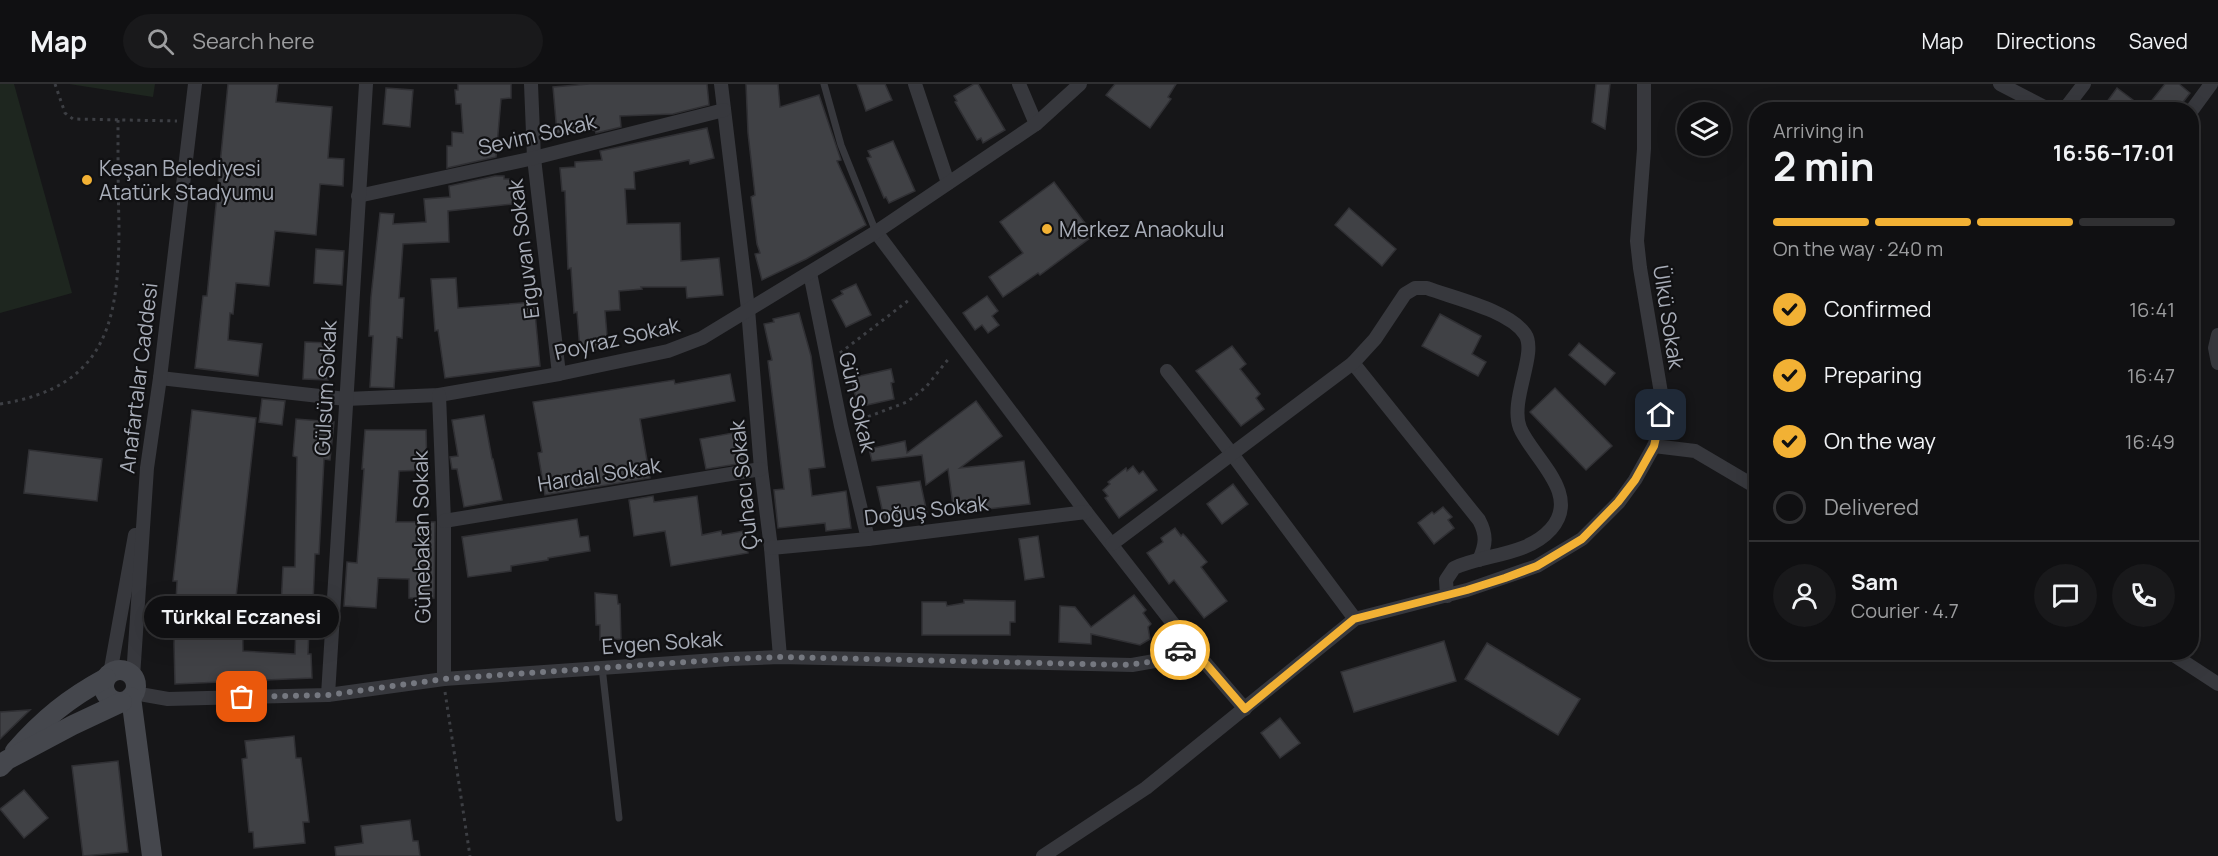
<!DOCTYPE html>
<html lang="en">
<head>
<meta charset="utf-8">
<style>
	body { margin:0; font-family:Manrope,sans-serif; background:#19191b; color:#f1f3f6; height:100vh; display:flex; flex-direction:column; font-size:22px; white-space:nowrap }
	* { box-sizing:border-box; margin:0 }
	p { font-size:20px; color:#9c9d9f }
	.icon { flex:none; width:33px; height:33px; fill:none; stroke:currentColor; stroke-width:2; stroke-linecap:round; stroke-linejoin:round }
	.map { position:relative; flex:1; overflow:hidden }
	.sheet { position:absolute; left:1749px; top:18px; width:450px; height:558px; display:flex; flex-direction:column; background:#101012; border-radius:24px; box-shadow:0 6px 24px #0002,0 0 0 2px #303032 }
	.sheet>* { flex:none }
	.tools { position:absolute; left:1677px; top:18px; display:grid; gap:12px }
	.tools a { display:grid; place-items:center; width:54px; height:54px; border-radius:50%; background:#101012; box-shadow:0 6px 24px #0002,0 0 0 2px #303032; font-size:30px }
	.pin { position:absolute; display:grid; place-items:center; width:51px; height:51px; color:#fff; margin:-26px; border-radius:12px; box-shadow:0 3px 9px #0006 }
	.courier { position:absolute; display:grid; place-items:center; width:60px; height:60px; margin:-30px; border:4px solid #f2b134; border-radius:50%; background:#fff; color:#222; box-shadow:0 2px 8px #0007 }
	.bubble { position:absolute; height:42px; border-radius:21px; background:#101012; box-shadow:0 6px 24px #0002,0 0 0 2px #303032; font-size:20px; font-weight:700; line-height:42px; text-align:center }
	.summary em { font-style:normal; font-weight:700 }
	.summary div { display:flex; flex-direction:column-reverse }
	.summary { display:flex; align-items:center; justify-content:space-between; height:102px; padding:0 24px }
	h1 { font-size:39px; font-weight:700; line-height:45px }
	.bar { display:grid; grid-template-columns:repeat(4,1fr); gap:9px 6px; align-content:center; height:72px; padding:0 24px }
	.bar i { height:8px; border-radius:4px; background:#303032 }
	.bar .selected { background:#f2b134 }
	.bar p { grid-column:span 4 }
	.line { display:flex; align-items:center; gap:15px; padding:0 24px; border-top:2px solid #303032 }
	.line div { flex:1 }
	.round { display:grid; place-items:center; flex:none; width:63px; height:63px; border-radius:32px; background:#19191b }
	ol { padding:0 24px; list-style:none }
	li { display:flex; align-items:center; gap:18px; height:66px }
	li p { margin-inline-start:auto }
	li .icon { padding:6px; border-radius:50%; background:#f2b134; color:#111; stroke-width:4 }
	li:last-child { color:#9c9d9f }
	li i { width:33px; height:33px; border:3px solid #303032; border-radius:50% }
	header { display:flex; align-items:center; gap:36px; box-sizing:border-box; height:84px; padding:0 30px; background:#101012; border-bottom:2px solid #303032 }
	header strong { font-size:28px }
	nav { display:flex; gap:33px; margin-inline-start:auto; font-size:21px }
	.search { width:420px; height:54px; background:#19191b; display:flex; align-items:center; gap:15px; box-sizing:border-box; padding:0 21px; border-radius:33px; color:#9c9d9f; font-size:22px }
	.map>svg:first-child { display:block }
</style>
</head>
<body>
<header>
<strong>Map</strong>
<div class="search"><svg class="icon" aria-label="search" viewBox="0 0 24 24"><circle cx="10" cy="10" r="6"/><path d="M15 15l6 6"/></svg>Search here</div>
<nav><a>Map</a><a>Directions</a><a>Saved</a></nav>
</header>
<div class="map">
<svg width="2218" height="772" viewBox="0 0 2218 772">
	<rect width="100%" height="100%" fill="#161618"/>
	<g fill="#1e261f">
		<path d="M 0,0 L 14,0 L 72,209 L 0,229 Z"/>
		<path d="M 69,0 L 155,0 L 153,13 Z"/>
	</g>
	<g fill="#404145" stroke="#303034" stroke-width="1.5">
		<path d="M 228,0 L 278,0 L 276,18 L 332,23 L 328,74 L 344,75 L 343,102 L 320,100 L 316,151 L 275,147 L 269,202 L 236,199 L 233,230 L 230,229 L 228,256 L 262,260 L 258,292 L 195,284 L 203,212 L 207,212 Z"/>
		<path d="M 458,0 L 511,0 L 511,14 L 501,15 L 496,73 L 447,84 L 447,62 L 452,62 L 452,48 L 463,49 L 461,20 L 456,20 L 455,6 L 458,6 Z"/>
		<path d="M 589,0 L 707,0 L 709,21 L 673,30 L 620,32 L 621,43 L 596,49 L 595,46 L 557,49 L 553,3 Z"/>
		<path d="M 746,0 L 778,0 L 780,23 L 819,11 L 841,76 L 837,77 L 866,141 L 806,175 L 762,196 L 755,170 L 760,169 L 757,160 L 751,113 L 755,111 L 748,49 Z"/>
		<path d="M 857,0 L 885,0 L 892,16 L 866,27 Z"/>
		<path d="M 974,0 L 978,0 L 1005,46 L 983,59 L 981,54 L 977,56 L 955,18 L 957,17 L 954,12 Z"/>
		<path d="M 1115,0 L 1176,0 L 1168,13 L 1171,15 L 1150,44 L 1106,11 Z"/>
		<path d="M 1596,0 L 1610,0 L 1605,45 L 1592,38 Z"/>
		<path d="M 2165,0 L 2179,0 L 2190,9 L 2177,26 L 2101,26 L 2117,4 L 2145,25 Z"/>
		<path d="M 386,4 L 413,6 L 410,43 L 383,40 Z"/>
		<path d="M 707,44 L 714,74 L 690,80 L 689,76 L 634,88 L 635,105 L 625,105 L 627,140 L 680,139 L 681,177 L 719,174 L 723,211 L 687,214 L 686,203 L 641,203 L 642,205 L 619,207 L 620,226 L 605,227 L 608,264 L 580,266 L 577,228 L 574,229 L 571,184 L 568,185 L 565,107 L 562,107 L 560,84 L 575,83 L 575,78 L 602,76 L 600,67 Z"/>
		<path d="M 893,57 L 915,107 L 889,119 L 886,113 L 884,114 L 867,74 L 871,73 L 868,67 Z"/>
		<path d="M 495,92 L 504,92 L 504,95 L 510,95 L 513,120 L 448,127 L 449,158 L 403,160 L 399,214 L 404,214 L 402,254 L 397,253 L 394,304 L 370,303 L 373,252 L 369,252 L 371,213 L 380,129 L 394,130 L 393,140 L 426,138 L 424,115 L 450,113 L 449,102 Z"/>
		<path d="M 1054,98 L 1094,151 L 1040,191 L 1038,189 L 1003,213 L 989,193 L 1023,169 L 1000,138 Z"/>
		<path d="M 1349,124 L 1396,165 L 1382,182 L 1335,141 Z"/>
		<path d="M 316,165 L 344,167 L 342,201 L 314,199 Z"/>
		<path d="M 456,194 L 458,224 L 534,218 L 540,282 L 445,294 L 438,246 L 435,247 L 431,195 Z"/>
		<path d="M 856,200 L 871,231 L 846,243 L 832,216 L 843,210 L 841,207 Z"/>
		<path d="M 987,212 L 998,227 L 992,232 L 999,241 L 988,249 L 982,241 L 975,246 L 963,229 Z"/>
		<path d="M 799,229 L 811,272 L 825,383 L 809,385 L 812,412 L 846,407 L 851,444 L 826,447 L 825,439 L 778,444 L 774,406 L 784,405 L 768,277 L 772,276 L 764,240 L 774,238 L 773,235 Z"/>
		<path d="M 1440,230 L 1481,252 L 1472,270 L 1486,278 L 1478,292 L 1422,262 Z"/>
		<path d="M 305,258 L 330,259 L 328,296 L 303,295 Z"/>
		<path d="M 1579,259 L 1615,289 L 1605,301 L 1569,271 Z"/>
		<path d="M 1232,262 L 1246,280 L 1240,285 L 1260,310 L 1256,314 L 1264,325 L 1241,342 L 1196,287 Z"/>
		<path d="M 891,285 L 894,298 L 891,299 L 894,315 L 858,323 L 851,294 Z"/>
		<path d="M 730,290 L 735,317 L 640,335 L 650,394 L 545,411 L 538,369 L 542,368 L 533,318 L 674,296 L 675,300 Z"/>
		<path d="M 1555,304 L 1612,362 L 1586,386 L 1530,328 Z"/>
		<path d="M 262,315 L 285,317 L 282,341 L 259,338 Z"/>
		<path d="M 976,317 L 1002,352 L 960,384 L 1024,377 L 1030,420 L 954,429 L 948,385 L 926,401 L 922,371 L 872,377 L 869,365 L 905,357 L 907,369 Z"/>
		<path d="M 192,326 L 256,334 L 236,513 L 242,513 L 243,567 L 295,570 L 296,537 L 276,537 L 276,523 L 281,523 L 283,483 L 295,483 L 297,373 L 293,372 L 296,335 L 334,338 L 330,376 L 324,375 L 319,470 L 315,470 L 313,519 L 310,519 L 308,570 L 311,570 L 312,594 L 175,600 L 174,560 L 177,497 L 173,497 Z"/>
		<path d="M 484,331 L 492,375 L 493,375 L 502,416 L 464,423 L 457,385 L 452,385 L 450,373 L 458,372 L 452,336 Z"/>
		<path d="M 365,346 L 426,346 L 427,386 L 399,387 L 396,438 L 435,438 L 434,514 L 409,514 L 409,495 L 378,494 L 376,524 L 344,522 L 347,478 L 357,479 L 364,385 L 362,385 Z"/>
		<path d="M 738,348 L 744,379 L 706,385 L 700,355 Z"/>
		<path d="M 29,366 L 102,375 L 97,417 L 24,409 Z"/>
		<path d="M 1133,382 L 1139,390 L 1143,387 L 1157,406 L 1119,434 L 1105,414 L 1108,412 L 1103,406 L 1110,400 L 1108,398 L 1126,384 L 1127,387 Z"/>
		<path d="M 920,397 L 927,429 L 885,438 L 877,403 Z"/>
		<path d="M 1233,400 L 1248,420 L 1222,440 L 1207,420 Z"/>
		<path d="M 653,412 L 654,418 L 697,412 L 702,451 L 721,447 L 722,451 L 743,447 L 748,469 L 671,482 L 665,447 L 634,452 L 629,416 Z"/>
		<path d="M 1443,423 L 1452,433 L 1448,436 L 1454,444 L 1434,460 L 1418,439 L 1432,428 L 1434,430 Z"/>
		<path d="M 577,435 L 580,453 L 588,452 L 590,467 L 548,474 L 548,476 L 511,482 L 511,487 L 468,493 L 462,453 Z"/>
		<path d="M 1175,444 L 1181,452 L 1183,450 L 1186,453 L 1207,478 L 1201,483 L 1227,517 L 1204,534 L 1174,496 L 1169,500 L 1147,469 L 1163,458 L 1161,454 Z"/>
		<path d="M 1038,452 L 1044,493 L 1025,496 L 1019,455 Z"/>
		<path d="M 595,509 L 617,511 L 618,520 L 620,520 L 621,555 L 600,556 L 600,541 L 596,541 Z"/>
		<path d="M 1134,511 L 1146,526 L 1143,529 L 1151,540 L 1148,543 L 1150,555 L 1140,561 L 1091,550 L 1091,560 L 1059,558 L 1060,522 L 1075,523 L 1091,543 Z"/>
		<path d="M 964,516 L 1015,517 L 1015,538 L 1010,538 L 1010,551 L 922,551 L 922,518 L 946,518 L 947,522 L 964,519 Z"/>
		<path d="M 1444,557 L 1456,597 L 1354,628 L 1341,588 Z"/>
		<path d="M 1487,559 L 1580,615 L 1558,651 L 1465,595 Z"/>
		<path d="M 30,626 L 0,655 L 0,628 Z"/>
		<path d="M 1280,634 L 1300,659 L 1280,674 L 1261,649 Z"/>
		<path d="M 294,652 L 296,674 L 301,674 L 306,712 L 309,738 L 303,738 L 305,759 L 254,764 L 253,748 L 249,748 L 242,675 L 247,674 L 245,657 Z"/>
		<path d="M 118,677 L 128,768 L 83,772 L 72,682 Z"/>
		<path d="M 24,706 L 48,734 L 24,754 L 0,725 Z"/>
		<path d="M 410,736 L 413,757 L 418,757 L 420,772 L 336,772 L 335,763 L 363,759 L 361,742 Z"/>
	</g>
	<g fill="none" stroke-linecap="round" stroke-linejoin="round">
		<g stroke="#3d3f44" stroke-width="3" stroke-dasharray="3 4.5" stroke-linecap="butt">
			<path d="M 55,0 L 65,29 L 73,35 L 177,37"/>
			<path d="M 840,269 L 909,216"/>
			<path d="M 0,320 C 108,303 119,236 119,141 C 118,106 118,71 118,36"/>
			<path d="M 854,338 L 907,318 L 926,303 L 950,273"/>
			<path d="M 445,608 L 470,772"/>
		</g>
		<g stroke="#37383d" stroke-width="7">
			<path d="M 824,0 L 841,61 L 876,148"/>
			<path d="M 602,583 L 619,734"/>
		</g>
		<g stroke="#37383d" stroke-width="14">
			<path d="M 531,0 L 534,74 L 559,290"/>
			<path d="M 721,0 L 748,225 L 761,385 L 771,464 L 780,573"/>
			<path d="M 915,0 L 948,99"/>
			<path d="M 1019,0 L 1036,40"/>
			<path d="M 2000,0 L 2050,26"/>
			<path d="M 2064,26 L 2084,0"/>
			<path d="M 2192,26 L 2211,0"/>
			<path d="M 358,112 L 534,74 L 724,26"/>
			<path d="M 876,148 L 1086,428 L 1189,560 L 1245,625"/>
			<path d="M 810,189 L 841,342 L 868,455"/>
			<path d="M 2218,251 L 2215,264 L 2218,279"/>
			<path d="M 1353,279 L 1479,436 C 1487,451 1486,461 1479,476"/>
			<path d="M 1167,287 L 1232,370 L 1355,535"/>
			<path d="M 160,294 L 346,315 L 439,311 L 559,290 L 668,267 L 702,254 L 876,148 L 1036,40 L 1080,0"/>
			<path d="M 439,311 L 444,437 L 444,595"/>
			<path d="M 1654,362 L 1695,367 L 1756,403"/>
			<path d="M 444,437 L 761,385"/>
			<path d="M 1112,460 L 1353,279 L 1375,255 L 1405,210 L 1415,204 L 1427,204 C 1453,214 1509,226 1525,250 C 1538,269 1509,316 1520,344 C 1532,373 1582,410 1551,445 C 1527,472 1484,470 1454,484 L 1446,496 L 1447,512"/>
			<path d="M 771,464 L 868,455 L 1086,428"/>
			<path d="M 2169,568 L 2218,600"/>
			<path d="M 110,590 L 135,451"/>
			<path d="M 133,593 L 147,384 L 160,294 L 195,0"/>
			<path d="M 134,609 L 168,615 L 328,611 L 444,595 L 730,575 L 780,573 L 1132,581 L 1166,575 L 1189,560"/>
			<path d="M 328,611 L 366,0"/>
			<path d="M 1043,772 L 1146,704 L 1355,535 L 1467,506 L 1537,482 L 1582,455 L 1619,418 L 1635,396 L 1654,362 L 1659,348 L 1661,331 L 1661,309 L 1640,184 L 1637,157 L 1644,65 L 1644,0"/>
		</g>
		<g stroke="#45474d" stroke-width="20">
			<circle cx="120" cy="602" r="16"/>
			<path d="M 131,613 L 152,772"/>
			<path d="M 15,667 C 43,635 69,614 106,594"/>
			<path d="M 0,683 L 7,676 L 73,641 L 122,618"/>
		</g>
	</g>
	<g fill="none" stroke-linecap="round" stroke-linejoin="round">
		<path stroke="#757880" stroke-width="6" stroke-dasharray="0 10.8" d="M 242,613 L 328,611 L 444,595 L 730,575 L 780,573 L 1121,581 C 1143,580 1161,577 1180,566"/>
		<path stroke="#f2b134" stroke-width="8" d="M 1180,566 L 1189,560 L 1245,625 L 1354,535 L 1467,506 L 1505,494 L 1537,482 L 1582,455 L 1618,418 L 1635,396 L 1654,362 L 1661,331"/>
	</g>
	<g fill="#f2b134" stroke="#111113" stroke-width="2">
		<circle cx="87" cy="96" r="6"/>
		<circle cx="1047" cy="145" r="6"/>
	</g>
	<g text-anchor="middle" dominant-baseline="central" stroke-width="4.5" stroke-linejoin="round" paint-order="stroke">
		<g font-size="21" fill="#a8adb8" stroke="#111113">
			<text transform="translate(537 50) rotate(-13)">Sevim Sokak</text>
			<text transform="translate(523 165) rotate(-97)">Erguvan Sokak</text>
			<text transform="translate(1669 233) rotate(81)">Ülkü Sokak</text>
			<text transform="translate(617 254) rotate(-13)">Poyraz Sokak</text>
			<text transform="translate(138 294) rotate(-83)">Anafartalar Caddesi</text>
			<text transform="translate(325 304) rotate(-87)">Gülsüm Sokak</text>
			<text transform="translate(858 318) rotate(77)">Gün Sokak</text>
			<text transform="translate(599 390) rotate(-9)">Hardal Sokak</text>
			<text transform="translate(743 401) rotate(-96)">Çuhacı Sokak</text>
			<text transform="translate(926 426) rotate(-7)">Doğuş Sokak</text>
			<text transform="translate(421 453) rotate(-91)">Günebakan Sokak</text>
			<text transform="translate(662 558) rotate(-4)">Evgen Sokak</text>
		</g>
		<g font-size="21" fill="#a8adb8" stroke="#111113" text-anchor="start">
			<text x="99" y="84">Keşan Belediyesi<tspan x="99" dy="24">Atatürk Stadyumu</tspan></text>
			<text x="1059" y="145">Merkez Anaokulu</text>
		</g>
	</g>
</svg>
<div class="tools">
<a><svg class="icon" aria-label="layers" viewBox="0 0 24 24"><path d="M12 4l9 5-9 5-9-5zM3 14l9 5 9-5"/></svg></a>
</div>
<div class="pin" style="left:242px;top:613px;background:#ea580c"><svg class="icon" aria-label="bag" viewBox="0 0 24 24"><path d="M5 8h14l-1 12H6zM9 8a3 3 0 0 1 6 0"/></svg></div>
<div class="pin" style="left:1661px;top:331px;background:#1f2937"><svg class="icon" aria-label="home" viewBox="0 0 24 24"><path d="M3 11l9-7 9 7M6 9v11h12V9"/></svg></div>
<div class="courier" style="left:1180px;top:566px"><svg class="icon" aria-label="car" viewBox="0 0 24 24"><path d="M5 17H2v-5l4-1 3-4h7l3 4 3 1v5h-3M9 17h6M6 11h13"/><circle cx="7" cy="17" r="2"/><circle cx="17" cy="17" r="2"/></svg></div>
<div class="bubble" style="left:144px;top:512px;width:195px">Türkkal Eczanesi</div>
<section class="sheet">
<div class="summary"><div><h1>2 min</h1><p>Arriving in</p></div><em>16:56–17:01</em></div>
<div class="bar"><i class="selected"></i><i class="selected"></i><i class="selected"></i><i></i><p>On the way · 240 m</p></div>
<ol>
<li><svg class="icon" aria-label="check" viewBox="0 0 24 24"><path d="M5 12l5 5 9-10"/></svg>Confirmed<p>16:41</p></li>
<li><svg class="icon" aria-label="check" viewBox="0 0 24 24"><path d="M5 12l5 5 9-10"/></svg>Preparing<p>16:47</p></li>
<li><svg class="icon" aria-label="check" viewBox="0 0 24 24"><path d="M5 12l5 5 9-10"/></svg>On the way<p>16:49</p></li>
<li><i></i>Delivered</li>
</ol>
<div class="line" style="height:108px"><a class="round"><svg class="icon" aria-label="person" viewBox="0 0 24 24"><circle cx="12" cy="8" r="4"/><path d="M4 21q1-7 8-7t8 7"/></svg></a><div><b>Sam</b><p>Courier · 4.7</p></div><a class="round"><svg class="icon" aria-label="chat" viewBox="0 0 24 24"><path d="M4 5h16v11H9l-5 4z"/></svg></a><a class="round"><svg class="icon" aria-label="phone" viewBox="0 0 24 24"><path d="M5 4h4l2 5-3 2q2 4 5 5l2-3 5 2v4C11 20 4 13 5 4z"/></svg></a></div>
</section>
</div>
</body>
</html>
